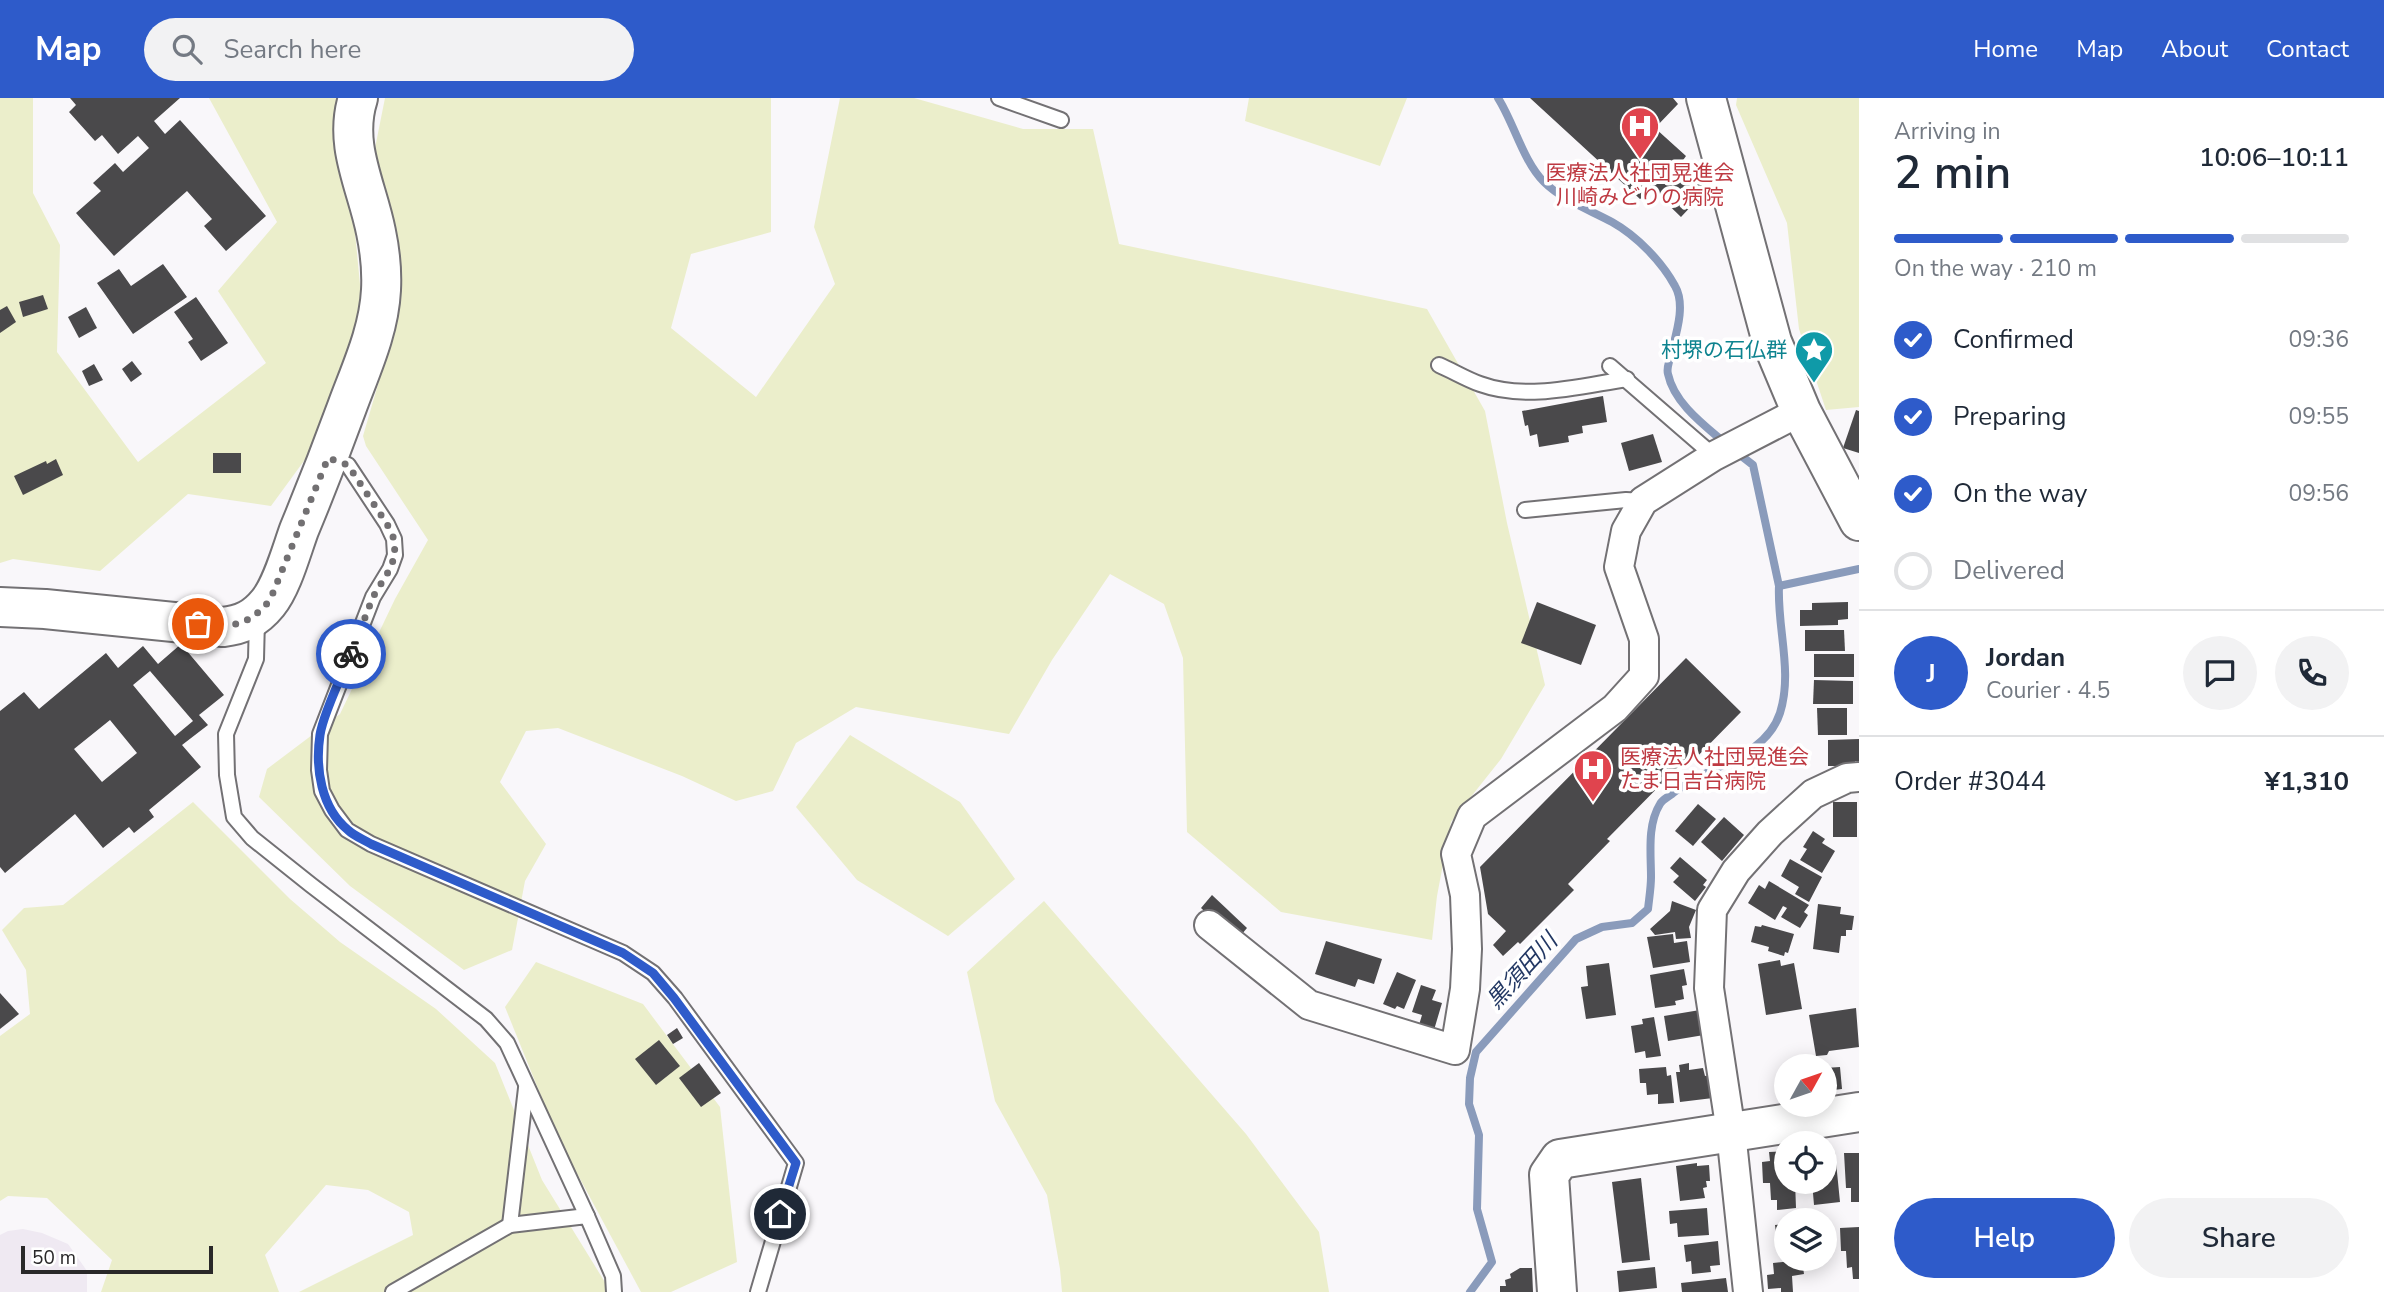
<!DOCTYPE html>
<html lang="en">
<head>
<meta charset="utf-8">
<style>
	body { margin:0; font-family:"Nunito Sans","Noto Sans JP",sans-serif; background:#f2f2f3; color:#1f2937; height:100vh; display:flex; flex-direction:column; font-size:26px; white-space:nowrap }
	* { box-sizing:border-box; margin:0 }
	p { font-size:23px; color:#747a83 }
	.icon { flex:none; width:38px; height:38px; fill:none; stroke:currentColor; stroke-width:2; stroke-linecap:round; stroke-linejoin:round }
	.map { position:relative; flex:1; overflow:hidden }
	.sheet { display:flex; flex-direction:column; background:#fff; width:525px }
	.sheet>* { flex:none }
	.needle { width:46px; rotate:50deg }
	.buttons { position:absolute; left:1774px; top:956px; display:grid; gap:14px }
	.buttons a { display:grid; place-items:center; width:63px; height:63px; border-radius:50%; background:#fff; box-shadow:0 4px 18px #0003; font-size:35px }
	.scale { position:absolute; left:21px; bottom:18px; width:192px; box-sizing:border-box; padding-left:7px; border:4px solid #292829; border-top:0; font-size:19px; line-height:24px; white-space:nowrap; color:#292829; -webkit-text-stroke:5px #fff; paint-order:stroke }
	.pin { position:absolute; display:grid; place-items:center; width:60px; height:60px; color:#fff; margin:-30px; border:4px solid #fff; border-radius:50%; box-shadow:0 2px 7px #0007 }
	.courier { position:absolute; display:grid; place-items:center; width:70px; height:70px; margin:-35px; border:5px solid #2e5bca; border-radius:50%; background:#fff; color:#222; box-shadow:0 2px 9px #0007 }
	.headline em { font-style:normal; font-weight:600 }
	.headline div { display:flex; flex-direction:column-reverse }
	.headline { display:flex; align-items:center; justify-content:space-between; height:119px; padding:0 35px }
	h1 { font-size:46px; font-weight:600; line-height:52px }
	.bar { display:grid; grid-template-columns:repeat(4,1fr); gap:10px 7px; align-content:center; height:84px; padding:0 35px }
	.bar i { height:9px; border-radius:5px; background:#e0e1e3 }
	.bar .on { background:#2e5bca }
	.bar p { grid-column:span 4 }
	.line { display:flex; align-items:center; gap:18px; padding:0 35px; border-top:2px solid #e0e1e3 }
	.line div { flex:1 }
	.round { display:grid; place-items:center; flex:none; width:74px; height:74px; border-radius:37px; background:#f2f2f3 }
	ol { padding:0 35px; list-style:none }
	li { display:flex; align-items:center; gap:21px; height:77px }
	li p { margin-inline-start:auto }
	li .icon { padding:7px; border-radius:50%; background:#2e5bca; color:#fff; stroke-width:4 }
	li:last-child { color:#747a83 }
	li i { width:38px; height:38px; border:4px solid #e0e1e3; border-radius:50% }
	.button { display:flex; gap:14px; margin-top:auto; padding:14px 35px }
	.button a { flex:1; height:80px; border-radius:42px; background:#2e5bca; color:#fff; font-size:28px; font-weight:600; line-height:80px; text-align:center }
	.button a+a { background:#f2f2f3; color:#1f2937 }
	header { display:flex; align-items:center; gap:42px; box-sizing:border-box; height:98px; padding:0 35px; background:#2e5bca; color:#fff }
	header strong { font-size:33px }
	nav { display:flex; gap:38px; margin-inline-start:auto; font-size:24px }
	.search { width:490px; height:63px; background:#f2f2f3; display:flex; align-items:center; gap:18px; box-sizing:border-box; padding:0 24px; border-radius:38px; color:#747a83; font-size:26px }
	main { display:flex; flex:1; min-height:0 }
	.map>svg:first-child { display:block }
</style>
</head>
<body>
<header>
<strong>Map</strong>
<div class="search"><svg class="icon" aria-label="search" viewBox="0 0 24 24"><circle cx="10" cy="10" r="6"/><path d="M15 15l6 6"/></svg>Search here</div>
<nav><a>Home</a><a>Map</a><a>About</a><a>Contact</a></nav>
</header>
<main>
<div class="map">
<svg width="1859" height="1194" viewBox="0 0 1859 1194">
	<rect width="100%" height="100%" fill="#f9f7fa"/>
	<path fill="#efe9f2" d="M 23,1131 L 42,1135 L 68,1146 L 87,1173 L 87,1194 L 0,1194 L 0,1137 L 8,1133 Z"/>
	<g fill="#ebeecb">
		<path d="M 0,0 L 33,0 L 33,95 L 60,147 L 57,254 L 138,364 L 266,265 L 218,193 L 277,124 L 209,0 L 342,0 L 362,207 L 320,341 L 271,408 L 188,396 L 100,473 L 13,461 L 0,465 Z"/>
		<path d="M 385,0 L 771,0 L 771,134 L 691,156 L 671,230 L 756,299 L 835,186 L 814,129 L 840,0 L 914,0 L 1023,31 L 1093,31 L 1119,146 L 1427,211 L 1485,313 L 1507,425 L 1545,587 L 1501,661 L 1451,724 L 1437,798 L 1432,842 L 1281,814 L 1187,734 L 1183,560 L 1164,506 L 1110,476 L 1052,562 L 1009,636 L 856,609 L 796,645 L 773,693 L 736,703 L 682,678 L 558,630 L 526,633 L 500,684 L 546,746 L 525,783 L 512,852 L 464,872 L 350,788 L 259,699 L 267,671 L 340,616 L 395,501 L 428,442 L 366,348 L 363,338 L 393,235 L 396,137 L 375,50 Z"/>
		<path d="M 1249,0 L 1407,0 L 1380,68 L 1245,23 Z"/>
		<path d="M 1737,0 L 1859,0 L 1859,309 L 1826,312 L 1799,231 L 1787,125 L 1736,7 Z"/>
		<path d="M 850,637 L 960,704 L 1015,781 L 948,838 L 857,782 L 796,709 Z"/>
		<path d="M 193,704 L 290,801 L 340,844 L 436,911 L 495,965 L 542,1082 L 611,1194 L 299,1194 L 413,1137 L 409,1114 L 368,1092 L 326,1087 L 265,1157 L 279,1194 L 101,1194 L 112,1162 L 47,1100 L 8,1098 L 0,1103 L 0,938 L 30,916 L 26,872 L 2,832 L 24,810 L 63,807 Z"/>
		<path d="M 1044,803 L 1246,1036 L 1319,1134 L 1329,1194 L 1062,1194 L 1060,1171 L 1047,1097 L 995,1003 L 967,874 Z"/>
		<path d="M 536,864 L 643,906 L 720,1009 L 737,1164 L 671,1194 L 641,1194 L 558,1040 L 505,909 Z"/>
	</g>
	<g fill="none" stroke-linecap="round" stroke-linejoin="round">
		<g stroke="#8a9bbb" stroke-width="8">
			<path d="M 1498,0 C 1514,25 1523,63 1544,84 C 1562,102 1590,112 1612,124 C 1637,138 1662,164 1675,188 C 1686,207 1676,236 1671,256 C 1670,262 1666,270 1668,276 C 1674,305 1704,327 1725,345"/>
			<path d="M 1779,488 L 1859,471"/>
			<path d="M 1470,1194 L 1492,1164 L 1477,1111 L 1479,1037 L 1469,1006 L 1470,980 L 1476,954 L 1576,841 L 1602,829 L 1632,825 L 1648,811 C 1649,801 1651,790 1651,779 C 1651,756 1647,727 1660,706 C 1662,702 1668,699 1672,696 C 1705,668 1765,661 1780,615 C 1793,574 1777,530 1779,488 L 1753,367 L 1735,353"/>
		</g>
	</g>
	<g fill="#4a494b" fill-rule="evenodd">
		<path d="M 70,0 L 180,0 L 154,23 L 165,36 L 180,22 L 266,118 L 226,153 L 204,128 L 212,121 L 187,93 L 114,158 L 76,115 L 101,93 L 93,85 L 115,65 L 123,74 L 149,50 L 138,38 L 118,56 L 102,37 L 95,43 L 69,14 L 76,7 Z"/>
		<path d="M 1530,0 L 1673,0 L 1678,6 L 1655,30 L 1686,58 L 1681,65 L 1709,89 L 1681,119 L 1653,92 L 1640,101 Z"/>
		<path d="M 163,166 L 187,199 L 133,236 L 97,185 L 119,171 L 131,188 Z"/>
		<path d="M 43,197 L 48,211 L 23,219 L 19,204 Z"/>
		<path d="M 196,199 L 228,245 L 201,263 L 188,244 L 193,241 L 174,214 Z"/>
		<path d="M 7,208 L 16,224 L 0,235 L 0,212 Z"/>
		<path d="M 86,209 L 97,230 L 79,240 L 68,219 Z"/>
		<path d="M 132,263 L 142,276 L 131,284 L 122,271 Z"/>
		<path d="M 94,266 L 103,282 L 89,288 L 82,273 Z"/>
		<path d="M 1603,298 L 1607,324 L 1582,328 L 1583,335 L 1568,338 L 1569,344 L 1539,349 L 1537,336 L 1530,338 L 1528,327 L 1525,328 L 1522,313 Z"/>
		<path d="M 1856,312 L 1859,313 L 1859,355 L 1843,350 Z"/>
		<path d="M 1653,336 L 1662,364 L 1629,373 L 1621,345 Z"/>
		<rect x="213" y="355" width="28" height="20"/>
		<path d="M 56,361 L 63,377 L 23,397 L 14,378 L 46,363 L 47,366 Z"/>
		<path d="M 1537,504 L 1596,527 L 1581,567 L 1521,545 Z"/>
		<path d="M 1848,504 L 1848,521 L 1838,522 L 1838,527 L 1800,528 L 1800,512 L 1812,512 L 1812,505 Z"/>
		<path d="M 1805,532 L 1844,532 L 1845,553 L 1805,553 Z"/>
		<path d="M 181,546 L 224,597 L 199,617 L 208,627 L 182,647 L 201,669 L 149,712 L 154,719 L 134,735 L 129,729 L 103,750 L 75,716 L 5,775 L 0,769 L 0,613 L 24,594 L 39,611 L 106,555 L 118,570 L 143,548 L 158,566 ZM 150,573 L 193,623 L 175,638 L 133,587 ZM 110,622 L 137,655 L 102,684 L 74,651 Z"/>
		<rect x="1814" y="556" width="40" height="23"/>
		<path d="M 1686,560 L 1741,614 L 1687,669 L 1682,665 L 1607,741 L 1610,743 L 1568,786 L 1574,792 L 1520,846 L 1518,844 L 1503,858 L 1493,847 L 1506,833 L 1488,816 L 1480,769 Z"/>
		<path d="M 1814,582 L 1853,583 L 1853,606 L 1813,606 Z"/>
		<path d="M 1817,610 L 1847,610 L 1847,637 L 1818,637 Z"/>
		<path d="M 1859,641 L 1859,663 L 1855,663 L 1855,668 L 1828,668 L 1828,642 Z"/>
		<rect x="1833" y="704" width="24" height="35"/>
		<path d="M 1698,706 L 1716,721 L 1693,748 L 1675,733 Z"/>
		<path d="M 1724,719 L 1744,737 L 1722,763 L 1701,744 Z"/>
		<path d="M 1813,733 L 1825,741 L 1822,745 L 1835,753 L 1822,775 L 1800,762 L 1807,751 L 1803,749 Z"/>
		<path d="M 1680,759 L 1707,782 L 1703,787 L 1706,789 L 1695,803 L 1673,784 L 1679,778 L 1670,770 Z"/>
		<path d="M 1790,761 L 1822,779 L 1809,804 L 1795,796 L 1799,789 L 1781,778 Z"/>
		<path d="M 1769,783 L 1809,807 L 1804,814 L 1808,817 L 1800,830 L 1781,819 L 1787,810 L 1783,808 L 1775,822 L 1748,805 L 1759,787 L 1765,791 Z"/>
		<path d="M 1212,797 L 1247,830 L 1236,843 L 1201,810 Z"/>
		<path d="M 1672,803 L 1696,812 L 1689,829 L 1691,840 L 1676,841 L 1675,834 L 1655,837 L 1650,831 L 1670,813 Z"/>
		<path d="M 1818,806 L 1841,809 L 1840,816 L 1854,818 L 1852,832 L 1846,832 L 1846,838 L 1841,838 L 1839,855 L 1813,851 Z"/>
		<path d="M 1762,827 L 1794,836 L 1788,855 L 1785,854 L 1784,858 L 1768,853 L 1769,849 L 1751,844 L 1755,828 L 1761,829 Z"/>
		<path d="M 1673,836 L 1674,845 L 1687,843 L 1690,864 L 1653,870 L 1647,839 Z"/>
		<path d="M 1326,843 L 1382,861 L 1374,886 L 1358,881 L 1355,889 L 1315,876 Z"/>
		<path d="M 1780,862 L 1781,868 L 1794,865 L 1802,911 L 1766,917 L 1758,866 Z"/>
		<path d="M 1609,865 L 1616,917 L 1586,921 L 1581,889 L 1588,888 L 1586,868 Z"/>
		<path d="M 1684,871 L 1687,887 L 1682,888 L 1684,901 L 1675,903 L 1676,907 L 1655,910 L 1650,877 Z"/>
		<path d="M 1397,874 L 1416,882 L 1404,911 L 1397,908 L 1395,911 L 1383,906 Z"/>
		<path d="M 1421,887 L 1436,892 L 1432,902 L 1442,905 L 1434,932 L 1419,927 L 1422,917 L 1412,914 Z"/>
		<path d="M 0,895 L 19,916 L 0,931 Z"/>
		<path d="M 1856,910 L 1859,949 L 1829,953 L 1827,957 L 1816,958 L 1809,917 Z"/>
		<path d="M 1700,912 L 1704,937 L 1668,943 L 1664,918 Z"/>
		<path d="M 1654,919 L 1661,958 L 1646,960 L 1645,953 L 1635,955 L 1631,928 L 1643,926 L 1642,921 Z"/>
		<path d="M 677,930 L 683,940 L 673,946 L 667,937 Z"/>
		<path d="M 659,942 L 680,968 L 656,987 L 635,961 Z"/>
		<path d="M 699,965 L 721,995 L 701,1009 L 679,980 Z"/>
		<path d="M 1689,965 L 1689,972 L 1703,970 L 1705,978 L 1710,977 L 1713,1000 L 1680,1004 L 1676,974 L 1680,974 L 1679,967 Z"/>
		<path d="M 1666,969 L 1667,978 L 1671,977 L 1674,1005 L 1658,1006 L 1658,996 L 1647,997 L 1646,985 L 1640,985 L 1639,971 Z"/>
		<path d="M 1840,969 L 1842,991 L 1825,993 L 1825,970 Z"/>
		<path d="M 1787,1053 L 1787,1083 L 1795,1083 L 1796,1110 L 1777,1112 L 1777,1102 L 1771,1102 L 1770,1085 L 1763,1085 L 1762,1064 L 1770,1063 L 1769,1054 Z"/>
		<path d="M 1835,1054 L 1840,1104 L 1814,1107 L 1812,1083 L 1825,1083 L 1825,1055 Z"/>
		<path d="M 1844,1055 L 1859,1055 L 1859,1104 L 1851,1104 L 1851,1090 L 1846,1090 Z"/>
		<path d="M 1697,1065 L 1697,1068 L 1709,1067 L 1710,1083 L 1706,1083 L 1707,1089 L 1703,1090 L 1705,1100 L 1680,1103 L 1676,1068 Z"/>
		<path d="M 1641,1080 L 1650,1162 L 1622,1165 L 1612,1084 Z"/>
		<path d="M 1707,1110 L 1709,1137 L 1678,1139 L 1677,1125 L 1670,1126 L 1669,1113 Z"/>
		<path d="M 1787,1126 L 1787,1156 L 1779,1157 L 1775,1127 Z"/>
		<path d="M 1859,1129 L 1859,1181 L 1853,1181 L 1852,1169 L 1847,1170 L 1846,1153 L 1841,1153 L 1840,1130 Z"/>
		<path d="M 1718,1143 L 1720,1167 L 1710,1168 L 1711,1174 L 1692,1176 L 1691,1163 L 1686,1164 L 1684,1147 Z"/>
		<path d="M 1802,1162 L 1804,1176 L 1792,1178 L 1793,1194 L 1781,1194 L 1781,1190 L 1768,1191 L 1767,1177 L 1774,1176 L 1773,1165 Z"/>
		<path d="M 1655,1169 L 1657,1190 L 1619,1194 L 1617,1173 Z"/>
		<path d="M 1520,1170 L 1532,1170 L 1533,1194 L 1500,1194 L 1500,1188 L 1506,1188 L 1505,1182 L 1511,1180 L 1510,1176 Z"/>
		<path d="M 1726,1180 L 1728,1194 L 1682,1194 L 1681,1185 Z"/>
	</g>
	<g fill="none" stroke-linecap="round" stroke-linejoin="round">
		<g stroke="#737174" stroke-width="18">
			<g id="lane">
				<path d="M 999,0 L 1061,22"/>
				<path d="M 1439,267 C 1453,273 1466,281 1480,286 C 1527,303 1580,288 1627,281"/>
				<path d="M 1610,268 L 1714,358"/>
				<path d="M 329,360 L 348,367 L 387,426 L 394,441 L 395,457 L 390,471 L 373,499 L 320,636 L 319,672 L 322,693 L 332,712 L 347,732 L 371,746 L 623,855 L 653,875 L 675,900 L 796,1065 L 758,1194"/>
				<path d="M 1525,412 L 1626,402 L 1643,403"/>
				<path d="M 257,521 L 256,561 L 226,636 L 227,677 L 234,719 L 252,740 L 311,787 L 486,921 L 507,945 L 587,1118"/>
				<path d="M 510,1127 L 526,990"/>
				<path d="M 393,1194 L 510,1127 L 587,1118 L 613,1178 L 614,1194"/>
			</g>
		</g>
		<g stroke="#737174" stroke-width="32">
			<g id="street">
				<path d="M 1209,827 L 1309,907 L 1455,952 L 1465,891 L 1467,851 L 1465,797 L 1456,756 L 1472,718 L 1615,610 L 1644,578 L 1644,541 L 1619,469 L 1626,433 L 1643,403 L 1714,358 L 1801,313"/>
				<path d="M 1748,1194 L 1731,1034 L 1709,890 L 1712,812 L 1736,773 L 1770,735 L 1813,696 L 1847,680 L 1859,679"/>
			</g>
		</g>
		<g stroke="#737174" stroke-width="42">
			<g id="secondary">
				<path d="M 1706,0 L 1772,244 L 1801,313 L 1859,423"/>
				<path d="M 0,509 L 45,511 L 223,529 C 242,527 255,521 268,505 C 282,488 291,454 299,432 C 316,391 332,350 347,309 C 361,271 379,233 381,192 C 382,173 380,153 376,134 C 367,88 343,47 358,0"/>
				<path d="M 1557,1194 L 1549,1077 L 1560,1061 L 1859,1014"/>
			</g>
		</g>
		<use href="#lane" stroke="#fff" stroke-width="14"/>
		<use href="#street" stroke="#fff" stroke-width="28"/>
		<use href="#secondary" stroke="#fff" stroke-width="38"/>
	</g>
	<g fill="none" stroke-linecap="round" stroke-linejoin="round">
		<path stroke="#727072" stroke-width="7" stroke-dasharray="0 12.6" d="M 198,526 C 232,529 246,530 270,502 L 328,360 L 348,367 L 387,426 L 394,441 L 395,457 L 390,471 L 373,499 L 351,556"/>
		<path stroke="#2e5bca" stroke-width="9" d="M 351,556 C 342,577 323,616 320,637 C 315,670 321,710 348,732 C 354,738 363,741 371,746 L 623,855 L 653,875 L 674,900 L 796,1065 L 780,1116"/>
	</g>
	<defs>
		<g id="hospital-pin" transform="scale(2.0125)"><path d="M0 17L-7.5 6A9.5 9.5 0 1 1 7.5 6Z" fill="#e0444e" stroke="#fff"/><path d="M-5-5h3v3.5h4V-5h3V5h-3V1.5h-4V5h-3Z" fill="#fff"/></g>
		<g id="sight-pin" transform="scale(2.0125)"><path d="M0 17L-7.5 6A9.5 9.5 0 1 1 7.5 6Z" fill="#0f9aa8" stroke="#fff"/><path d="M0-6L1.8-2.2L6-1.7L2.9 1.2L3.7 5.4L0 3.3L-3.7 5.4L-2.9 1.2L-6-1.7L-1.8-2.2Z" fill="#fff"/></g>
	</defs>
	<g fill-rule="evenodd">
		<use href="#hospital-pin" x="1640" y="28"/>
		<use href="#sight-pin" x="1814" y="252"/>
		<use href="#hospital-pin" x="1593" y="671"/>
	</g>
	<g text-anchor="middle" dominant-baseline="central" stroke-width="7" stroke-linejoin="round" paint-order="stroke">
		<g font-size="21" fill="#be3a42" stroke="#fff">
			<text x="1640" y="75">医療法人社団晃進会<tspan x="1640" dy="24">川崎みどりの病院</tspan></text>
			<text x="1620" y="659" text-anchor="start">医療法人社団晃進会<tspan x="1620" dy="24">たま日吉台病院</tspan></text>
		</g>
		<g font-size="21" fill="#0d838f" stroke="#fff" text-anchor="end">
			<text x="1787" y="252">村堺の石仏群</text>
		</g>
		<g font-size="23" font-style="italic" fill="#223763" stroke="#fff">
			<text transform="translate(1522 873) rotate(-48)">黒須田川</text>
		</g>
	</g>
</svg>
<div class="buttons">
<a><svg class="needle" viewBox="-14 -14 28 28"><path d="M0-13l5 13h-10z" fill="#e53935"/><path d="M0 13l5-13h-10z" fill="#747a83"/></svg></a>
<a><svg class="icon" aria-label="locate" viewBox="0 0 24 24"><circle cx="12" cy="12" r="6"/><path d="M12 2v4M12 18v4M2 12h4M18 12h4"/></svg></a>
<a><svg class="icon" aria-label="layers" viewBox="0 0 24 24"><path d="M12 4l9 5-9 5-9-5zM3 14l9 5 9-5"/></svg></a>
</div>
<div class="scale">50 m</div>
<div class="pin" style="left:198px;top:526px;background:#ea580c"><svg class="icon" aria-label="bag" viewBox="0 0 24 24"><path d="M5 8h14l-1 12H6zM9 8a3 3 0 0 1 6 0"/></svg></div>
<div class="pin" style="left:780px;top:1116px;background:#1f2937"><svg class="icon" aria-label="home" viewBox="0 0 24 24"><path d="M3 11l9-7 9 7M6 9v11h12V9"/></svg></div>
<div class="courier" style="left:351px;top:556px"><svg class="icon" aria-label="bike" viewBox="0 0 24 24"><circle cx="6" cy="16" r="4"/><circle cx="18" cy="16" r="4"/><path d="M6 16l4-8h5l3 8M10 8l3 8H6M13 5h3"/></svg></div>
</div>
<section class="sheet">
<div class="headline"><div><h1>2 min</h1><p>Arriving in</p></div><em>10:06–10:11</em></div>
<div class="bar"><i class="on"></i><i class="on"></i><i class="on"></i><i></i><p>On the way · 210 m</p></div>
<ol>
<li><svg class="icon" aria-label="check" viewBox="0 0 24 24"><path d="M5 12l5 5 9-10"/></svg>Confirmed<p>09:36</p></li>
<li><svg class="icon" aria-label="check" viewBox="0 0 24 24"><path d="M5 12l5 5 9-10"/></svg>Preparing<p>09:55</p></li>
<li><svg class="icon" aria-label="check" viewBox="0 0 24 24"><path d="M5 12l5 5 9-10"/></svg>On the way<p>09:56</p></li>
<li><i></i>Delivered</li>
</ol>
<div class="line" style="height:126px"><b class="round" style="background:#2e5bca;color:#fff">J</b><div><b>Jordan</b><p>Courier · 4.5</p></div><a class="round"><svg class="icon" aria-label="chat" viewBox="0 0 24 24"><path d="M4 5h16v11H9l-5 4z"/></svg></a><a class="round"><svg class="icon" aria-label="phone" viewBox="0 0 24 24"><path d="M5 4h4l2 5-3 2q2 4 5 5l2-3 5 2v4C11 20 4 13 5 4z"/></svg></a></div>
<div class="line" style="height:91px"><div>Order #3044</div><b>¥1,310</b></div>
<div class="button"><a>Help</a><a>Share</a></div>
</section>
</main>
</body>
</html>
